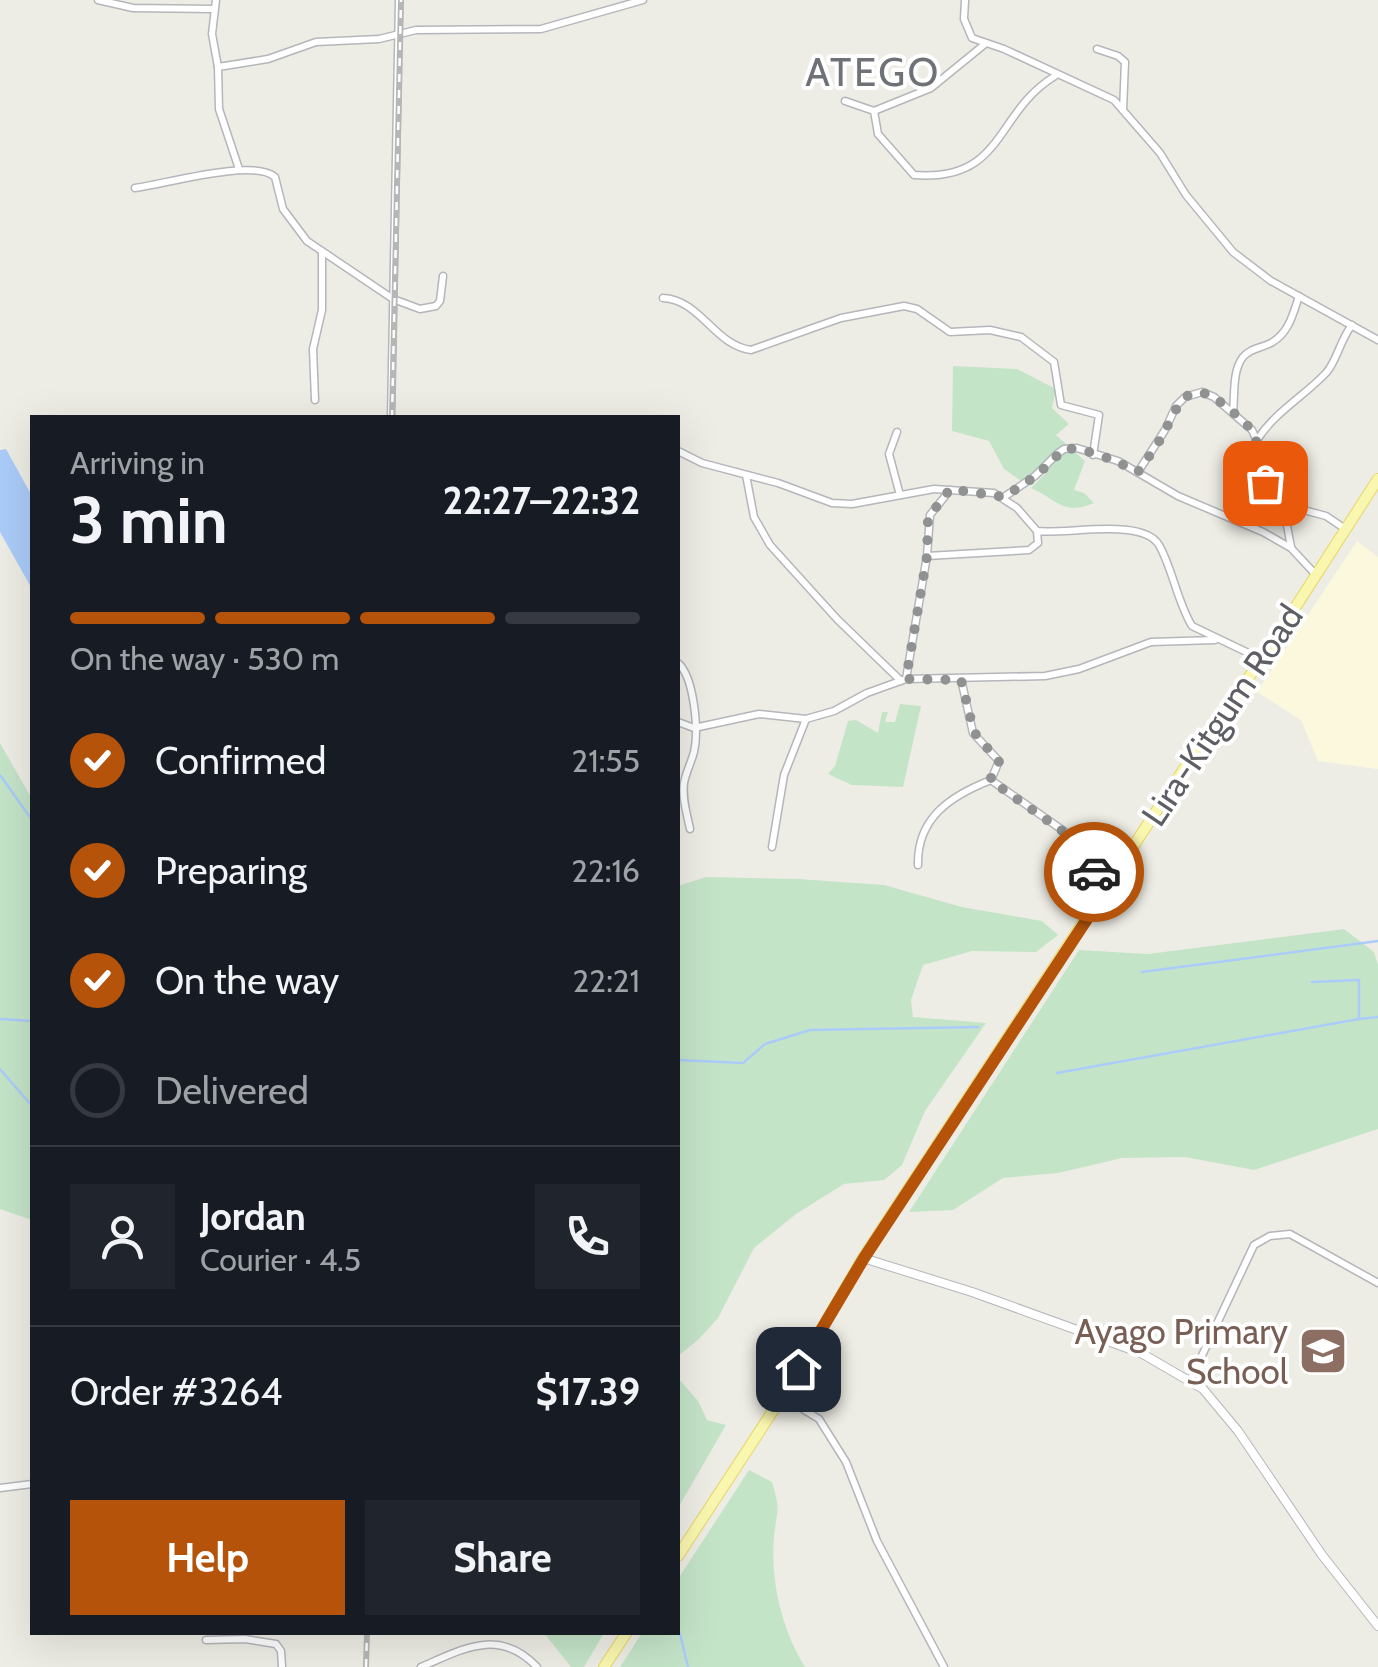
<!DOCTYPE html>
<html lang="en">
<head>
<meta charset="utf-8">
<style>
	body { margin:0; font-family:Cabin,sans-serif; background:#20242c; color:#f1f3f6; height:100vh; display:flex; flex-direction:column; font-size:38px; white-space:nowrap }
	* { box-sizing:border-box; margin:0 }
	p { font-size:32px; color:#9ea1a6 }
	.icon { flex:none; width:55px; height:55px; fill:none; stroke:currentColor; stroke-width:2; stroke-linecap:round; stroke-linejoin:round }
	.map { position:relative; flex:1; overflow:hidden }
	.drawer { position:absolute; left:30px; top:415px; width:650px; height:1220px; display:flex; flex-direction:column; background:#171b24; border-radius:0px; box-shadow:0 10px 40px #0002 }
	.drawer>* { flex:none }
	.pin { position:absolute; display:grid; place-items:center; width:85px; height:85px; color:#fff; margin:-42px; border-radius:20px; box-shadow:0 5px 15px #0006 }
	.courier { position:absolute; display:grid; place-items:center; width:100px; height:100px; margin:-50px; border:8px solid #b45309; border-radius:50%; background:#fff; color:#222; box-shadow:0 2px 12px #0007 }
	.headline em { font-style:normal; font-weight:700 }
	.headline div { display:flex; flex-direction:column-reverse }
	.headline { display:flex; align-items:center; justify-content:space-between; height:170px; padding:0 40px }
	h1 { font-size:65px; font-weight:700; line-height:75px }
	.bar { display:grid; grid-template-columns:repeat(4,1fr); gap:15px 10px; align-content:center; height:120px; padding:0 40px }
	.bar i { height:12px; border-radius:8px; background:#363941 }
	.bar .active { background:#b45309 }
	.bar p { grid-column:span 4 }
	.line { display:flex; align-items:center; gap:25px; padding:0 40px; border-top:2px solid #363941 }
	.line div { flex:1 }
	.round { display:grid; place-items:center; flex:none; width:105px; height:105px; border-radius:0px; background:#20242c }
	ol { padding:0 40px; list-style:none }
	li { display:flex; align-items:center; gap:30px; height:110px }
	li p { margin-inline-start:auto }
	li .icon { padding:10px; border-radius:50%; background:#b45309; color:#fff; stroke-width:4 }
	li:last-child { color:#9ea1a6 }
	li i { width:55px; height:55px; border:5px solid #363941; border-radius:50% }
	.primary-button { display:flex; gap:20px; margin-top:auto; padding:20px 40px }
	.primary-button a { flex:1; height:115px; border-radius:0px; background:#b45309; color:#fff; font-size:40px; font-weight:700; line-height:115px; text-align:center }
	.primary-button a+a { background:#20242c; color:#f1f3f6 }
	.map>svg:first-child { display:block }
</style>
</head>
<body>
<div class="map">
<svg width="1378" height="1667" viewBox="0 0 1378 1667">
	<rect width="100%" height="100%" fill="#eeede5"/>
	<path fill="#fbf8dd" d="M 1357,541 L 1378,557 L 1378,769 L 1318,761 L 1301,720 L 1257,692 Z"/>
	<g fill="#c4e4c8">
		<path d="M 953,366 L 1017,369 L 1056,389 L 1052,408 L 1069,424 L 1056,435 L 1085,461 L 1074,490 L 1084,493 L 1094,503 C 1063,516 1058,500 1031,488 L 1046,473 L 1039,469 L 1024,483 L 1004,469 L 989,441 L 952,431 Z"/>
		<path d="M 900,704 L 921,706 L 903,787 L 852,785 L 828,774 L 835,766 L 848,721 L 856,720 L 878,733 L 882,712 L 888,712 L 885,722 L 895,722 Z"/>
		<path d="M 0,743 L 32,799 L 32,1220 L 0,1209 Z"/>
		<path d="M 706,877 L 798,879 L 884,885 L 962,907 L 1042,921 L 1058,935 L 1036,952 L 972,951 L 923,965 L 911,1000 L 913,1017 L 986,1023 L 925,1111 L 902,1165 L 884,1180 L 844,1184 L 796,1214 L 754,1248 L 718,1318 L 698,1340 L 678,1356 L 678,886 Z"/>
		<path d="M 1344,929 L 1374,952 L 1378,965 L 1378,1129 L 1254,1170 L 1185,1157 L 1122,1158 L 1058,1173 L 1003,1178 L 953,1210 L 909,1212 L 1079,950 L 1148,954 Z"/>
		<path d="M 678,1378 L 698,1401 L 707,1420 L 726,1425 L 678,1508 Z"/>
		<path d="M 749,1470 L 772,1482 C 781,1512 777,1508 774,1537 C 770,1580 782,1630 805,1667 L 620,1667 L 642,1633 L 678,1632 L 678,1579 Z"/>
		<path d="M 544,1633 L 604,1633 L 584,1667 L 571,1667 Z"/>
	</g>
	<path fill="#abccf9" d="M 6,449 L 32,496 L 32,589 L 0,532 L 0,450 Z"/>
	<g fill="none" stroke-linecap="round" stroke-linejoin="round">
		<g stroke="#abccf9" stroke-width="2.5">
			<path d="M 0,775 L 32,820"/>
			<path d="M 1142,972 L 1378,941"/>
			<path d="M 1312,982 L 1359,980 L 1359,1019 L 1378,1017"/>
			<path d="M 0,1019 L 32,1021"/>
			<path d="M 678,1060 L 743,1063 L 765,1044 L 810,1030 L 978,1027"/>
			<path d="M 0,1069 L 32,1106"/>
			<path d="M 1057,1073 L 1359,1019"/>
			<path d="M 603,1632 L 607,1634"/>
			<path d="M 675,1632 L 680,1634 L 688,1667"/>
		</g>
		<g stroke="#b5b6bb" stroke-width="9">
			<g id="minor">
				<path d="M 98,0 L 133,8 L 213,9"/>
				<path d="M 216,0 L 212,34 L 218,67 L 268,59 L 316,42 L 379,39 L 416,30 L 541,29 L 643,0"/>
				<path d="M 965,0 L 964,19 L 972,38 L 1004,49 L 1114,100 L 1160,153 L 1186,195 L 1233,252 L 1271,281 L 1378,340"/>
				<path d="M 1097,49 L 1118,56 L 1125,62 L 1123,110"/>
				<path d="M 218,67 L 219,109 L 239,169"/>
				<path d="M 845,101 L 874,111 L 931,88 L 985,44"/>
				<path d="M 874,111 L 878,134 L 914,175 C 1005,182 994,113 1055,76"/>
				<path d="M 135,188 C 165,184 254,158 275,177 L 283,209 L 307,241 L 393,299 L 420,309 L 436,306 L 440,301 L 443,276"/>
				<path d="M 663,298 C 701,300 714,345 751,350 L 841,318 L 904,306 L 917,309 L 950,332 L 990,330 L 1021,337 L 1054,362 L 1061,405 L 1099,415 L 1093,455"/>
				<path d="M 315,400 L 313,349 L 322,310 L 322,252"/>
				<path d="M 1233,412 C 1235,395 1232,371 1243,357 C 1250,348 1262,348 1271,343 C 1289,333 1293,314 1299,296"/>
				<path d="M 391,418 L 399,0"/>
				<path d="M 897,432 L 889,454 L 900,495"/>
				<path d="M 1257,440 C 1275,412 1303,397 1326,373 C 1337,361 1340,340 1352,325"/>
				<path d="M 678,451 L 702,463 L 778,483 L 832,503 L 852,504 L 934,489 L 994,493 L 1017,508 L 1037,531 C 1065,535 1143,517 1159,545 C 1173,570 1177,601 1192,626 L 1261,659"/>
				<path d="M 1138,472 L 1165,430 L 1176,406 L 1185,397 L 1202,392 L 1214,397 L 1252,430 L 1257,441 L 1255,465 L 1259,475 L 1283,504 L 1291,547"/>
				<path d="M 746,475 L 754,517 L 770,545 L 837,619 L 901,681"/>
				<path d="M 1004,497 L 1035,476 L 1057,454 L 1064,449 L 1077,448 L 1118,461 L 1178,496 L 1263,532 L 1291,548 L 1316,575"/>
				<path d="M 1285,505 L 1326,516 L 1344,528"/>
				<path d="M 927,556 L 930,515 L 950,490"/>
				<path d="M 678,663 C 694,677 699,730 694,752 C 691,763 686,772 684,783 C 682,799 687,814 690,829"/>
				<path d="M 906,679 L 927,556 L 1029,550 L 1038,543 L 1037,531"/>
				<path d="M 678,722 L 694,728 L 759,714 L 806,719 L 834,711 L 867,693 L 906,679 L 1045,676 L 1079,669 L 1151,642 L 1215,640"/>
				<path d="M 991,780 L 1078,841 L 1092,871 L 1108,884"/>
				<path d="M 772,847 L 784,775 L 806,719"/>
				<path d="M 918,865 C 917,818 950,796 991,780 L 999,761 L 973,733 L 961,679"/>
				<path d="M 1190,1381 L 1254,1245 L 1270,1236 L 1290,1234 L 1378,1283"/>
				<path d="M 783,1397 L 819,1419 L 846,1462 L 877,1541 L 944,1667"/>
				<path d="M 0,1488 L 32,1484"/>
				<path d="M 206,1640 L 245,1639 L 276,1644 L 281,1651 L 282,1667"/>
				<path d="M 421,1667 C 463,1649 499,1627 537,1667"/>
			</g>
		</g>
		<g stroke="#b5b6bb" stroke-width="10">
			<path id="tertiary" d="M 863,1258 L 972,1292 L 1141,1353 L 1203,1389 L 1238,1431 L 1322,1555 L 1378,1626"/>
		</g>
		<g stroke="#e7d565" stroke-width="12">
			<g id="primary">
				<path d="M 678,1556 L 782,1397 L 863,1258 L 1199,746 L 1262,659 L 1378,479"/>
				<path d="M 604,1667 L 627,1632"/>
			</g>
		</g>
		<use href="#minor" stroke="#fff" stroke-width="6"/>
		<use href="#tertiary" stroke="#fff" stroke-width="8"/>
		<use href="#primary" stroke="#f9f7af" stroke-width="10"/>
		<g stroke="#b5b6b6" stroke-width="6">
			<g id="rail">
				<path d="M 392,418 L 401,0"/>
				<path d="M 366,1667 L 367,1632"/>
			</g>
		</g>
		<use href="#rail" stroke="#fff" stroke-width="2.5" stroke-dasharray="8" stroke-linecap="butt"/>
	</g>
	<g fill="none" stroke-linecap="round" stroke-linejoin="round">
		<path stroke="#909191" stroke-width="10" stroke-dasharray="0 18" d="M 1094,872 L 1078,842 L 990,780 L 999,762 L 974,732 L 961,680 L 906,679 L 927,556 L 928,518 L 950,489 L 1004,497 L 1036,476 L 1064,449 C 1083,446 1121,463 1138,472 C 1147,459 1157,446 1164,433 C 1178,405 1188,375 1224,405 C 1233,413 1246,421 1252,432 C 1263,448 1251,465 1265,483"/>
		<path stroke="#b45309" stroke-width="12" d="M 798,1369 L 864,1258 L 1097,904 L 1108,884 L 1094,872"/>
	</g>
	<defs>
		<g id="school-square" transform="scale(2.5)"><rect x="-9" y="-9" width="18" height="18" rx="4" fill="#8d6e63" stroke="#fff"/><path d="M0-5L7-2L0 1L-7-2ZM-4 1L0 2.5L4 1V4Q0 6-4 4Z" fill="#fff"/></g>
	</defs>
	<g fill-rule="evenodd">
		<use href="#school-square" x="1323" y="1351"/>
	</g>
	<g text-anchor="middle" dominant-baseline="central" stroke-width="8" stroke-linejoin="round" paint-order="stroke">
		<g font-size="35" fill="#5d5f64" stroke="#fff">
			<text transform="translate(1222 715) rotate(-56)">Lira-Kitgum Road</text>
		</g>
		<g font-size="35" fill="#785e54" stroke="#fff" text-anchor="end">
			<text x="1288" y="1331">Ayago Primary<tspan x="1288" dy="40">School</tspan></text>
		</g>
		<g font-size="40" letter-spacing="2.5" fill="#6e7176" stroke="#fff">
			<text x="873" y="71">ATEGO</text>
		</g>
	</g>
</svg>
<div class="pin" style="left:1265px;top:483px;background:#ea580c"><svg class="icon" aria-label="bag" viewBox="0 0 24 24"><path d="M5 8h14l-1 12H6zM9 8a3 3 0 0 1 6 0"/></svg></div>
<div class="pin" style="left:798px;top:1369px;background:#1f2937"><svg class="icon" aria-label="home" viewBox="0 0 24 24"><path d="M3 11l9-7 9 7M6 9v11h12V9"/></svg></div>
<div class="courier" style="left:1094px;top:872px"><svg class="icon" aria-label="car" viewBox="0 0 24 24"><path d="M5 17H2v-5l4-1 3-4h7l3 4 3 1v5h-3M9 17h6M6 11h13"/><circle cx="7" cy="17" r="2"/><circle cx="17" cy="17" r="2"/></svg></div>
<section class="drawer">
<div class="headline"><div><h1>3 min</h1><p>Arriving in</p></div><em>22:27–22:32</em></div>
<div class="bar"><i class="active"></i><i class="active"></i><i class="active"></i><i></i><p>On the way · 530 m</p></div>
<ol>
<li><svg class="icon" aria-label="check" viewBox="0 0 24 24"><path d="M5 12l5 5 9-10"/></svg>Confirmed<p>21:55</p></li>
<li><svg class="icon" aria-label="check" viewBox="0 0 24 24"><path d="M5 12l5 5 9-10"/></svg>Preparing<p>22:16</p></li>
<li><svg class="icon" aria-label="check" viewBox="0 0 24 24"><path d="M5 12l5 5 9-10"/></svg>On the way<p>22:21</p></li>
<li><i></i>Delivered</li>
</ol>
<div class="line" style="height:180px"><a class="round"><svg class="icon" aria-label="person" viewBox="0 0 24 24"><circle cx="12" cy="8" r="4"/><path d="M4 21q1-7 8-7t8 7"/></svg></a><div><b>Jordan</b><p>Courier · 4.5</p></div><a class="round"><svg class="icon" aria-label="phone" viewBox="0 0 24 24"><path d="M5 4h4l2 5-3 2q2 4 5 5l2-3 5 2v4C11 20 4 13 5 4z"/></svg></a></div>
<div class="line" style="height:130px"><div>Order #3264</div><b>$17.39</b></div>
<div class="primary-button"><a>Help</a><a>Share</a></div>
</section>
</div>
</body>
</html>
